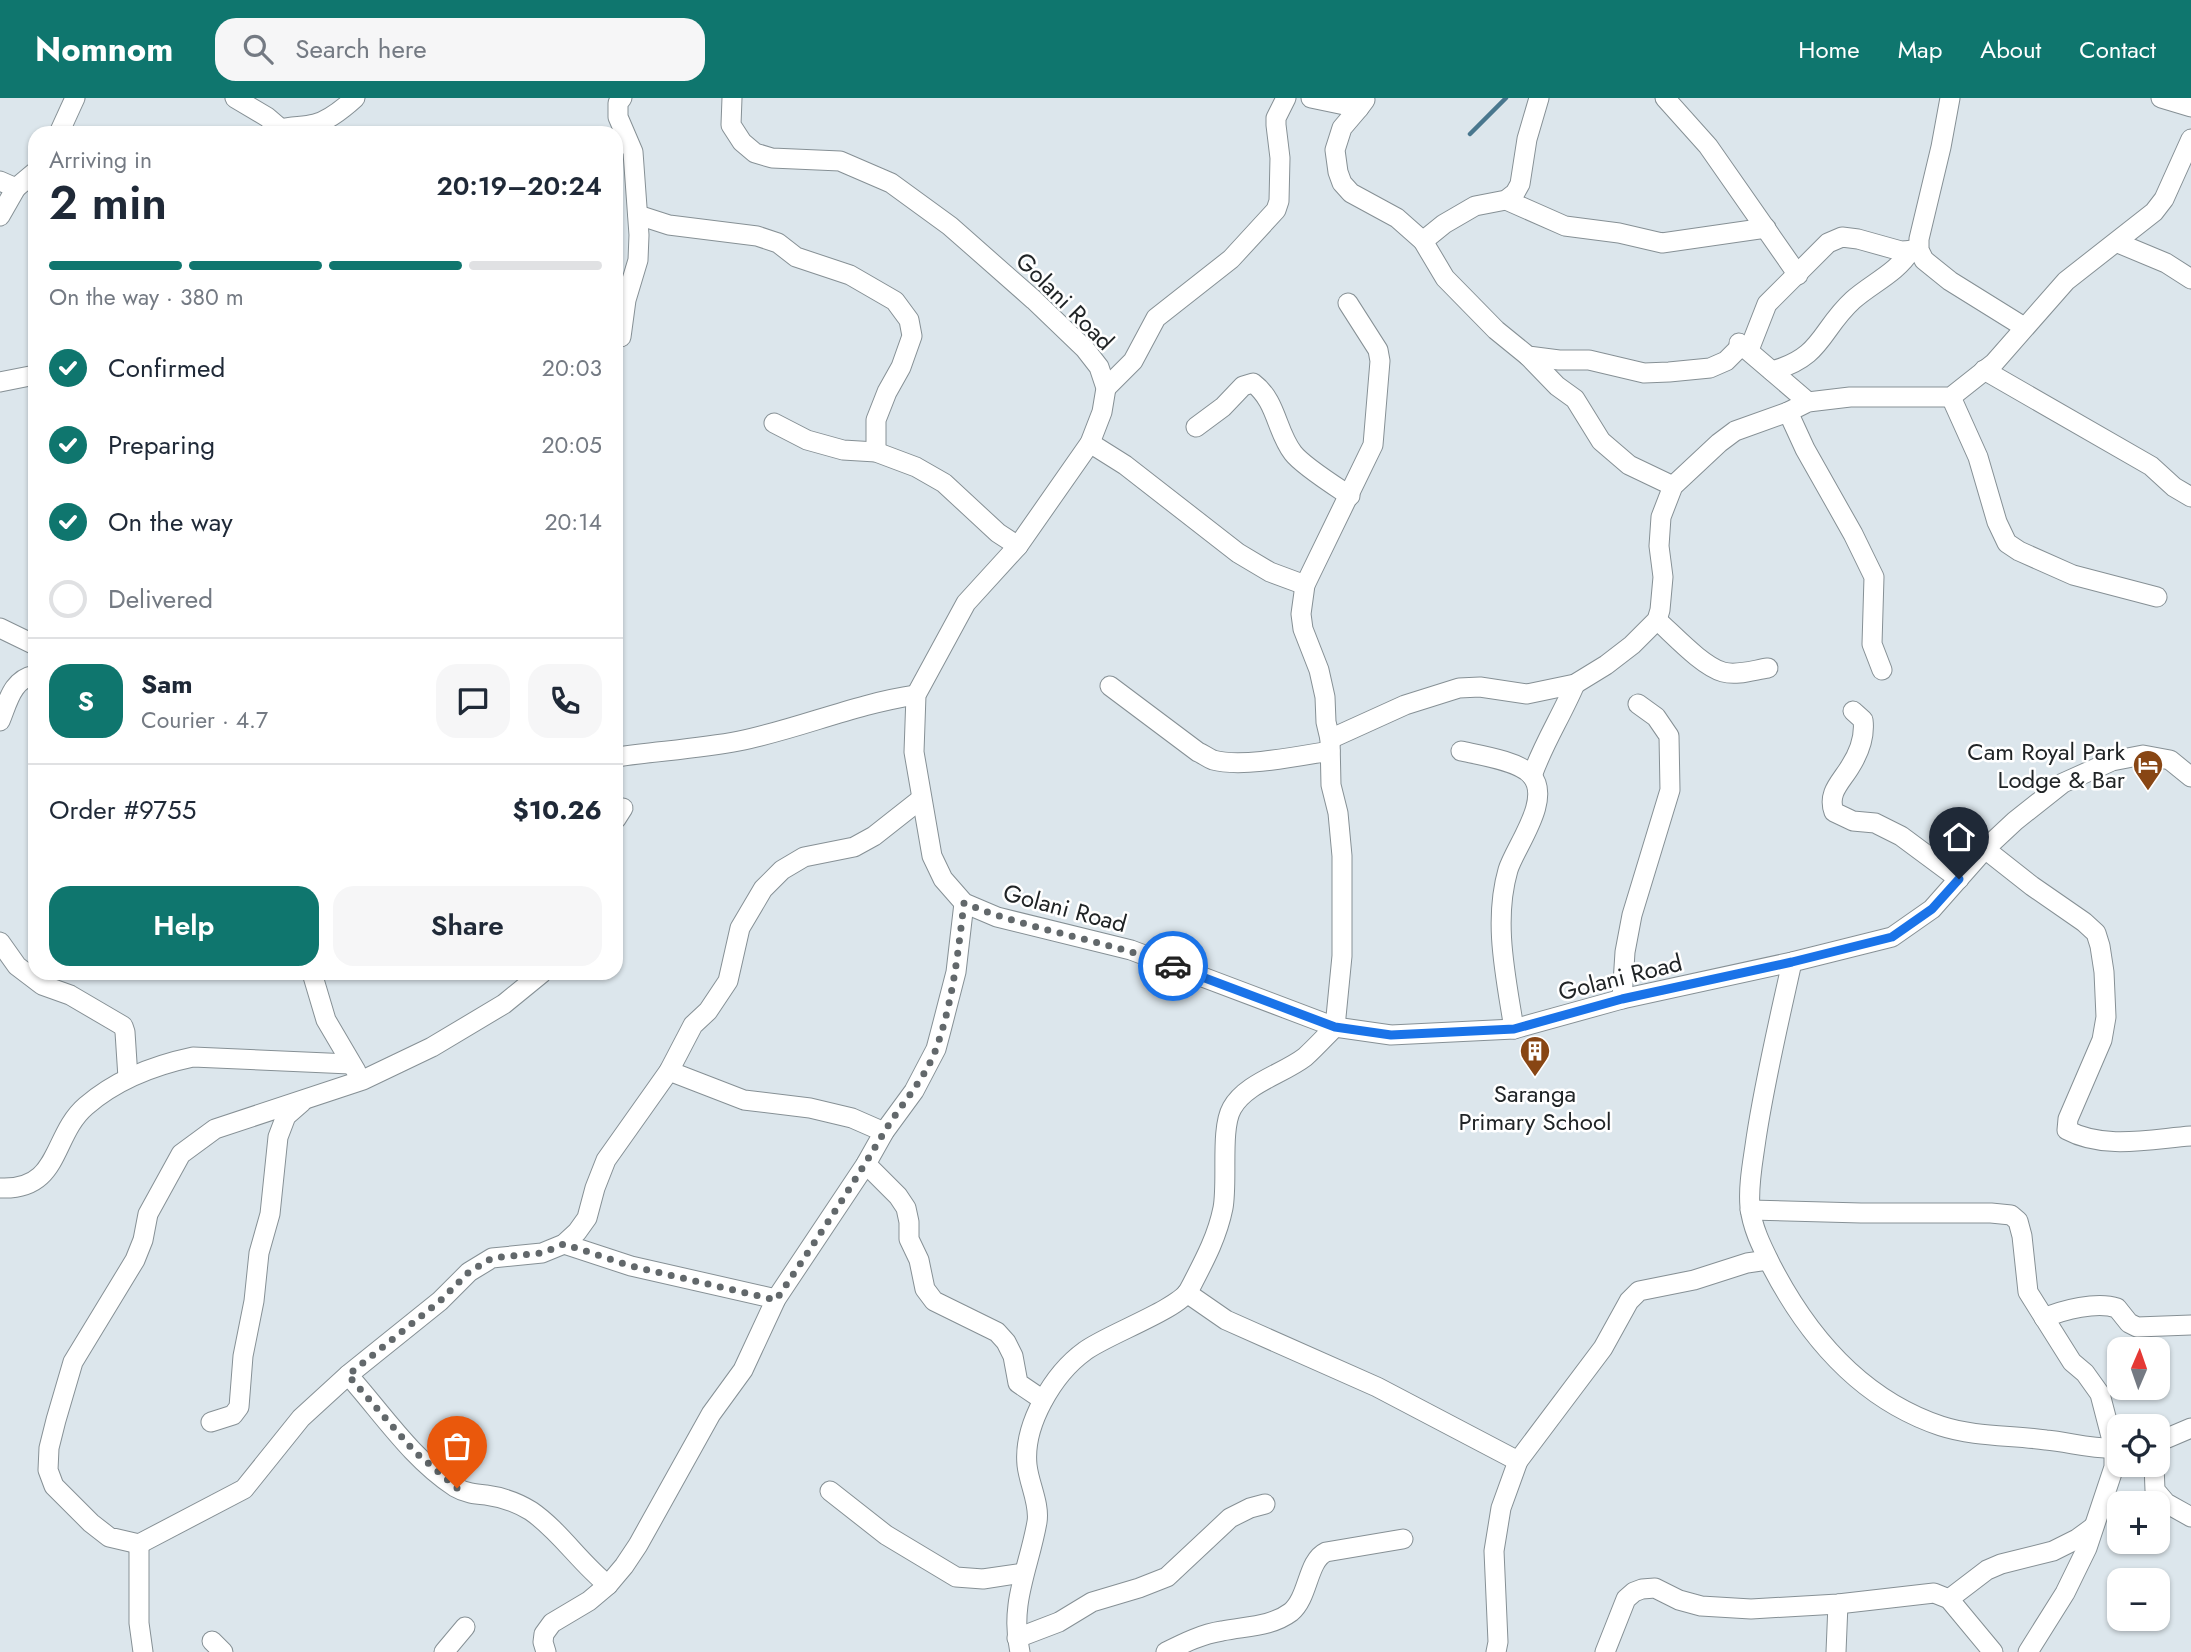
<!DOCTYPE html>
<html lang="en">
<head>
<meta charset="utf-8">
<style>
	body { margin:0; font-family:Jost,sans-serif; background:#f6f6f7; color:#1f2937; height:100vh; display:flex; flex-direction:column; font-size:26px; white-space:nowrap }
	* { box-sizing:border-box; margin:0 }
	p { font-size:23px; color:#747a83 }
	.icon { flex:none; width:38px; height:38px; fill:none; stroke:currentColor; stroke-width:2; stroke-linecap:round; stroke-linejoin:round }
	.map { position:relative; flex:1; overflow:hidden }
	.panel { position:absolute; left:28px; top:28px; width:595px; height:854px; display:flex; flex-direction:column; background:#fff; border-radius:21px; box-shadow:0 2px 5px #0004 }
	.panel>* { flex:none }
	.needle { width:46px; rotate:2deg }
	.fabs { position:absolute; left:2107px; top:1239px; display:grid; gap:14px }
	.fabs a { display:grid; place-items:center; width:63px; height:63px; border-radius:14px; background:#fff; box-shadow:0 2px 5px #0004; font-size:35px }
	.pin { position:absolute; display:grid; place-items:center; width:60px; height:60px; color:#fff; margin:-72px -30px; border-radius:50% 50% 50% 0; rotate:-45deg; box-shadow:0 0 7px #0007 }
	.pin .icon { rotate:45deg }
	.courier { position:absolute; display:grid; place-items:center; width:70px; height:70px; margin:-35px; border:5px solid #1a73e8; border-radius:50%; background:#fff; color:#222; box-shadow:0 2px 9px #0007 }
	.overview em { font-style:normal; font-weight:600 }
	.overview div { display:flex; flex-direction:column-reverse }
	.overview { display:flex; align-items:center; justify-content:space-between; height:119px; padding:0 21px }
	h1 { font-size:46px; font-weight:600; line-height:52px }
	.bar { display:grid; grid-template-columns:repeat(4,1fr); gap:10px 7px; align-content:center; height:84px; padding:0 21px }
	.bar i { height:9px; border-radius:5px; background:#e0e1e3 }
	.bar .active { background:#0f766e }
	.bar p { grid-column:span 4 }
	.line { display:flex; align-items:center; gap:18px; padding:0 21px; border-top:2px solid #e0e1e3 }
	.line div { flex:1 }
	.round { display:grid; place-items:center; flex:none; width:74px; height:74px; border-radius:21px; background:#f6f6f7 }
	ol { padding:0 21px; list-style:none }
	li { display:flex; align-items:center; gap:21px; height:77px }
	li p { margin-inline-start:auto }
	li .icon { padding:7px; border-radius:50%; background:#0f766e; color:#fff; stroke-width:4 }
	li:last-child { color:#747a83 }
	li i { width:38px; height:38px; border:4px solid #e0e1e3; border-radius:50% }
	.button { display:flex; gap:14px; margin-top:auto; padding:14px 21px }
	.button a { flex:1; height:80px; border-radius:21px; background:#0f766e; color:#fff; font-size:28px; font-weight:600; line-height:80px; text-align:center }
	.button a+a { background:#f6f6f7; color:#1f2937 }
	header { display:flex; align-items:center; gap:42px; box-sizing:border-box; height:98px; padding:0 35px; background:#0f766e; color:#fff }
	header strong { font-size:33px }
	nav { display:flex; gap:38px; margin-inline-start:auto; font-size:24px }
	.search { width:490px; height:63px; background:#f6f6f7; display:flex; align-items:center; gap:18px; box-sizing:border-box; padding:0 24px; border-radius:21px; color:#747a83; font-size:26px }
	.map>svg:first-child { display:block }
</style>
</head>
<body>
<header>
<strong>Nomnom</strong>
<div class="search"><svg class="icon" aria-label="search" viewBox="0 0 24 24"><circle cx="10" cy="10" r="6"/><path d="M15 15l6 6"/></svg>Search here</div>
<nav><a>Home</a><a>Map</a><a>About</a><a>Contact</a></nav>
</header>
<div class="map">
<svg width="2191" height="1554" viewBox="0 0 2191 1554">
	<rect width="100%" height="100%" fill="#dce6ec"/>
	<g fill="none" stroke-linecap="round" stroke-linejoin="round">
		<path stroke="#49778e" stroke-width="4.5" d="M 1470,36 L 1506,0"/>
		<g stroke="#869095" stroke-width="21">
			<g id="minor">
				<path d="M 235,0 L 267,19 L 281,31"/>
				<path d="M 732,0 L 731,27 L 742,44 L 755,55 L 772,60 L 840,63 L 891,85 L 950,128 L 1034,202 L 1085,251 L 1099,269 L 1106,290 L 1102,314 L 1090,345 L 1018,448 L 966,505 L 916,597 L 914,654 L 932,758 L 943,781 L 964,805 L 997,819 L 1131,852 L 1335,929 L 1391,937 L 1514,931 L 1622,901 L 1792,864 L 1892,839 L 1932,811 L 1985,751 L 2015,723 L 2063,685 L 2112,663 L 2143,657 L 2170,662 L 2191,679"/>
				<path d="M 1311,0 L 1359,10 L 1365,2"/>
				<path d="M 1665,0 L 1708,48 L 1798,177"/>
				<path d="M 1950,0 L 1941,49 L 1919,141 L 1919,152 L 1924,162 L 1950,183 L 2024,229"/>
				<path d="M 2161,0 L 2191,9"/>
				<path d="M 1359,10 L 1342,30 L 1335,52 L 1338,74 L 1342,85 L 1351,95 L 1397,120 L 1423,143 L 1445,180 L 1496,232 L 1528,258 L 1559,262 L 1589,262 L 1644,275 L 1669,274 L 1710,270 L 1726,263 L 1742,247"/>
				<path d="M 59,35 L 75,0"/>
				<path d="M 278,35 L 281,31 C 292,28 304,29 315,26 C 330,22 344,10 355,0"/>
				<path d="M 0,83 L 16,90 L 35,74"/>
				<path d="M 1506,102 L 1565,128 L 1619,135 L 1662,145 L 1766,130"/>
				<path d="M 638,117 L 669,127 L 757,138 L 778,145 L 796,159 L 850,177 L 895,203 L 909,222 L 912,238 L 901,269 L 887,294 L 876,322 L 876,354"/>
				<path d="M 0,118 L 16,90"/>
				<path d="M 1423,143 L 1444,126 L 1475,108 L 1506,102 L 1515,95 L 1520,86 L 1527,41 L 1539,0"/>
				<path d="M 2118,145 L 2166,165 L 2191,181"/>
				<path d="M 621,239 L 626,202 L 638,162 L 639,137 L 633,54 L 618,19 L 618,5 L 622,0"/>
				<path d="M 1739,245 L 1808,304"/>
				<path d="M 1749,252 L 1767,206 L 1828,145 L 1842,139 L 1858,141 L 1901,153 L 1919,152"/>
				<path d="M 1528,258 L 1557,288 L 1575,301 L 1601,343 L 1629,367 L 1673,388"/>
				<path d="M 1984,272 L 2151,368 L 2174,389 L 2191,399"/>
				<path d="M 1772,273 C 1823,259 1820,232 1853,202 C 1872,185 1897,175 1911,152"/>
				<path d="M 0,284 L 35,277"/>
				<path d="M 1106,290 L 1133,263 L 1156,220 L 1231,161 L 1276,112 L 1279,103 L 1280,60 L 1276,27 L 1276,20 L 1286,0"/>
				<path d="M 1951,299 L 1978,359 L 1997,424 L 2007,445 L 2019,453 L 2073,477 L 2157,499"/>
				<path d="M 1788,314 L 1805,351 L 1853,436 L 1874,479 L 1872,546 L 1882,572"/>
				<path d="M 774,325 L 807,342 L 843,352 L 876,354 L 916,369 L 944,385 L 998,435 L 1018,448"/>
				<path d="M 1196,329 L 1223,309 L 1243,288 L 1253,285 C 1277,303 1276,333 1293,355 C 1303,368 1335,388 1350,398"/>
				<path d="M 1090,345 L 1125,367 L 1238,455 L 1270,474 L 1305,487"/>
				<path d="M 1657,522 C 1674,537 1702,568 1723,574 C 1737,578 1754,572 1768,570"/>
				<path d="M 0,530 L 35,547"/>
				<path d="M 1110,588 L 1198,654 C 1203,656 1208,660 1213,662 C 1242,670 1299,658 1330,653"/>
				<path d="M 1853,613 L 1863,622 C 1865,638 1859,655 1850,669 C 1841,684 1827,695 1834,714 L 1853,723 L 1875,725 L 1901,738 L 1959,781"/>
				<path d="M 0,623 C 8,604 12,581 35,577"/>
				<path d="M 1330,641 L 1405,607 L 1459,590 L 1480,589 L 1527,596 L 1575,586 L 1606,567 L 1632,547 L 1657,522 L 1660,512 L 1663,479 L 1659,448 L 1661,419 L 1673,388 L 1719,345 L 1735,333 L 1788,314 L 1808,304 L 1850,299 L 1951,299 L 1994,265 L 2066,183 L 2154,114 L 2164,101 L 2191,41"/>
				<path d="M 1461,653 C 1479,657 1519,663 1531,677 C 1553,701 1515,749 1508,772 C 1493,824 1506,879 1514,931"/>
				<path d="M 616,659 C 657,653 698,651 739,643 C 799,631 854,606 916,597"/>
				<path d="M 1532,678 C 1543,646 1562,617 1575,586"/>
				<path d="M 616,721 L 623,710"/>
				<path d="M 1985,751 L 2032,788 L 2084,824 L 2096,835 L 2100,848 L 2104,874 L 2106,919 L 2102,942 L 2068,1021 L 2067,1032 C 2104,1052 2151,1041 2191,1038"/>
				<path d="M 0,844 L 17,868 L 42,887 L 70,897 L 123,928 L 125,934 L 128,980"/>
				<path d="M 1792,864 C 1779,923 1765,981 1756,1041 C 1753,1063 1748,1087 1750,1109 C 1752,1130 1763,1151 1772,1169 C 1809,1240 1863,1302 1941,1328 C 1975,1339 2011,1337 2046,1342 C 2069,1344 2096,1352 2119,1350"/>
				<path d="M 312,875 L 326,922 L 356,973"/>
				<path d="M 542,875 L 504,906 L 432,949 L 363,982 L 215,1031 L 181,1056 L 148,1116 L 143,1142 L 135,1162 L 73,1264 L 56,1322 L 49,1350 L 48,1372 L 54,1388 L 91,1425 L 109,1439 L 139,1446 L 244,1391 L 301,1320 L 348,1277 L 440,1203 L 469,1174 L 492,1160 L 542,1155 L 564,1146 L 577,1134 L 587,1120 L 595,1090 L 606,1062 L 669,973 L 693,927 L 708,913 L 728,883 L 740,830 L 763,791 L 782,772 L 804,759 L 854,749 L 874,738 L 921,701"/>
				<path d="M 1622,901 L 1625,854 L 1632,817 L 1670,692 L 1669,638 L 1656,619 L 1638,606"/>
				<path d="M 669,973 L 744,1002 L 810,1010 L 852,1020 L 884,1034"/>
				<path d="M 866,1066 L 898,1098 L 906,1110 L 909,1124 L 909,1141 L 919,1162 L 925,1191 L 934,1203 L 997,1234 L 1006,1244 L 1013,1258 L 1018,1285 L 1043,1302"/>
				<path d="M 0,1090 C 61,1093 51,1038 86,1008 C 116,982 155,967 193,959 L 350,966"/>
				<path d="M 1750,1112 L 1861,1115 L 1991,1115 L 2011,1117 L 2018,1123 L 2022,1138 L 2028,1194 L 2072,1264 L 2085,1275 L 2100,1296 L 2114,1350 L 2114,1369 L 2087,1450 L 2065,1495 L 2028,1554"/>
				<path d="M 564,1146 L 631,1168 L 776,1201"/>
				<path d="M 1187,1195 L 1226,1222 L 1377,1289 L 1518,1363"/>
				<path d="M 2044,1220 C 2063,1212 2097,1203 2117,1210 L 2129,1225 L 2137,1229 L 2191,1227"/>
				<path d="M 348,1277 C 382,1315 412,1361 455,1389 C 465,1395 475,1396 486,1397 C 501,1399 518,1405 531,1413 C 560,1433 580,1465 608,1487"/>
				<path d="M 211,1324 L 233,1317 L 239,1309 L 243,1258 L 254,1203 L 259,1155 L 270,1116 L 278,1039 L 286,1018 L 302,1004"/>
				<path d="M 2158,1344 L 2191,1330"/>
				<path d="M 2154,1367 L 2155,1392 L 2166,1405 L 2191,1419"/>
				<path d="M 830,1393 L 886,1437 L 956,1479 L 983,1481 L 1023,1475"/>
				<path d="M 139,1446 L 139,1525 L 143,1554"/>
				<path d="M 1949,1501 L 1987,1472 L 2001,1466 L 2053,1453 L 2077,1441 L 2092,1430"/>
				<path d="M 1017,1540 L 1059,1524 L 1092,1504 L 1139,1490 L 1167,1479 L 1230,1420 L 1250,1410 L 1265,1406"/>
				<path d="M 212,1543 L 223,1554"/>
				<path d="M 444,1554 L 465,1529"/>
				<path d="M 546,1554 L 543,1544 L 544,1536 L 552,1525 L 589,1503 L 608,1487 L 624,1468 L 638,1447 L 711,1316 L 743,1272 L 776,1201 L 866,1066 L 884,1034 L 914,993 L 936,951 L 940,936 L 956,874 L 964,805"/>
				<path d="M 1020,1554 C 1009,1506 1029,1470 1037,1424 C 1040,1406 1029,1386 1027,1367 C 1023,1327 1053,1276 1085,1253 C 1106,1237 1179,1211 1189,1192 C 1203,1165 1217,1140 1223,1110 C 1228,1083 1220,1031 1232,1010 C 1246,985 1283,976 1305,959 C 1315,950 1325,939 1335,929 L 1342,858 L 1342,758 L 1338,715 L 1331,687 L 1330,641 L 1326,624 L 1325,599 L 1319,572 L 1303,531 L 1301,516 L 1305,487 L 1373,347 L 1380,263 L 1378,252 L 1348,205"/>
				<path d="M 1166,1554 C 1184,1545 1202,1536 1222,1533 C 1246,1528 1271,1529 1291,1514 C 1309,1499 1307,1463 1326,1454 L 1403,1441"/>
				<path d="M 1496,1554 L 1498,1544 L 1494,1453 L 1501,1410 L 1518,1363 L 1603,1250 L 1629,1203 L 1639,1193 L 1694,1182 L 1747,1165 L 1768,1162"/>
				<path d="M 1605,1554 L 1626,1501 L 1634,1494 L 1642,1491 L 1655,1490 L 1679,1502 L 1701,1508 L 1751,1511 L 1838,1506 L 1934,1495 L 1949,1501 L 1993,1554"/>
				<path d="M 1836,1554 L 1838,1506"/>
			</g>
		</g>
		<use href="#minor" stroke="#fff" stroke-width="19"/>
	</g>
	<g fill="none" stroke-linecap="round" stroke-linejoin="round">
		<path stroke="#62686b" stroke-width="7" stroke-dasharray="0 12.6" d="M 457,1390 L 414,1353 L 348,1277 L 440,1203 L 469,1174 L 492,1160 L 542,1155 L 564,1146 L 631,1168 L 776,1202 C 813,1147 849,1093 883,1036 C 900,1007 924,983 936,951 C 953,904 958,854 964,805 C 1032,833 1105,842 1173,868"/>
		<path stroke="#1a73e8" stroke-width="9" d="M 1173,868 L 1335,929 L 1391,937 L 1514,931 L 1622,901 L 1792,864 L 1892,839 L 1932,811 L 1959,781"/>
	</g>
	<defs>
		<g id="hotel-pin" transform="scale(1.575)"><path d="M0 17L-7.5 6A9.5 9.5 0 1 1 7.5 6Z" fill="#884614" stroke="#fff"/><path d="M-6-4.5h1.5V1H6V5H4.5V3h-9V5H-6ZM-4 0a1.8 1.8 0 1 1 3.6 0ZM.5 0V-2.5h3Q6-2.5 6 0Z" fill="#fff"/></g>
		<g id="building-pin" transform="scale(1.575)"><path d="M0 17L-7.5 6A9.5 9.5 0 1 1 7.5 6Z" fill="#884614" stroke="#fff"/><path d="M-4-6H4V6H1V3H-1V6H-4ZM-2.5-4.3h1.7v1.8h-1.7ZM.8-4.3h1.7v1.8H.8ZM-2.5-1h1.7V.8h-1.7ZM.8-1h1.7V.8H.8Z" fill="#fff"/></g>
	</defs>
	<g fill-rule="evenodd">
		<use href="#hotel-pin" x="2148" y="667"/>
		<use href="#building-pin" x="1535" y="953"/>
	</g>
	<g text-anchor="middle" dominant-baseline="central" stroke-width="5" stroke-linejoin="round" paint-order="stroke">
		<g font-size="24" fill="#202426" stroke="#fff">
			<text transform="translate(1065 203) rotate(45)">Golani Road</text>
			<text transform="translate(1065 810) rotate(15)">Golani Road</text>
			<text transform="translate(1620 879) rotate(-14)">Golani Road</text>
		</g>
		<g font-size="24" fill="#202426" stroke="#fff" text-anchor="end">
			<text x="2125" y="653">Cam Royal Park<tspan x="2125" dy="28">Lodge &amp; Bar</tspan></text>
			<text x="1535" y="995" text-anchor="middle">Saranga<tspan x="1535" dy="28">Primary School</tspan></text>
		</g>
	</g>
</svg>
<div class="fabs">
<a><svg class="needle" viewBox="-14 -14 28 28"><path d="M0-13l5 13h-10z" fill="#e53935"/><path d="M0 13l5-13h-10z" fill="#747a83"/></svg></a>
<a><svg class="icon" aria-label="locate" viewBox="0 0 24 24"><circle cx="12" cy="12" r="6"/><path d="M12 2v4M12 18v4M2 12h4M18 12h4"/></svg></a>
<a>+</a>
<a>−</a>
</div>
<div class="pin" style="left:457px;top:1390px;background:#ea580c"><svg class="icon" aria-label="bag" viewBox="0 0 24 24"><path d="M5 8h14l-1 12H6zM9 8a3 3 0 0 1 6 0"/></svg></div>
<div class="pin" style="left:1959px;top:781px;background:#1f2937"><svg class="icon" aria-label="home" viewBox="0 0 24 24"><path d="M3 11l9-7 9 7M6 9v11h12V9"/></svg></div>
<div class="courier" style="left:1173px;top:868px"><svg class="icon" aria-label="car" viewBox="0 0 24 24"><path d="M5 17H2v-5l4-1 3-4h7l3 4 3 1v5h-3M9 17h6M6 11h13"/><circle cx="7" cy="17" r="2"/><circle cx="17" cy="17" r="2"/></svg></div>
<section class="panel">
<div class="overview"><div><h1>2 min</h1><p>Arriving in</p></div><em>20:19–20:24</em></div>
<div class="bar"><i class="active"></i><i class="active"></i><i class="active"></i><i></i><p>On the way · 380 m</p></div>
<ol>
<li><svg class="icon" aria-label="check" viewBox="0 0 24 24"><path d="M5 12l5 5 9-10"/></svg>Confirmed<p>20:03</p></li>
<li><svg class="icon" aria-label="check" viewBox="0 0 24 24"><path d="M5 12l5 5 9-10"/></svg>Preparing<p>20:05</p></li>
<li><svg class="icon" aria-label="check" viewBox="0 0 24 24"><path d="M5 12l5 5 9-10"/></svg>On the way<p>20:14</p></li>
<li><i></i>Delivered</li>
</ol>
<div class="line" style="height:126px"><b class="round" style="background:#0f766e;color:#fff">S</b><div><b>Sam</b><p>Courier · 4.7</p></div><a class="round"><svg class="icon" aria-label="chat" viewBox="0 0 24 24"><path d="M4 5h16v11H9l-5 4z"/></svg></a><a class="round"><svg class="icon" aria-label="phone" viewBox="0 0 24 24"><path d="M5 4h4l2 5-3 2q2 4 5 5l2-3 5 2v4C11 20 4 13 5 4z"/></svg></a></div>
<div class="line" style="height:91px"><div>Order #9755</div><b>$10.26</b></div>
<div class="button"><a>Help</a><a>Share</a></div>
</section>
</div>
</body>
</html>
